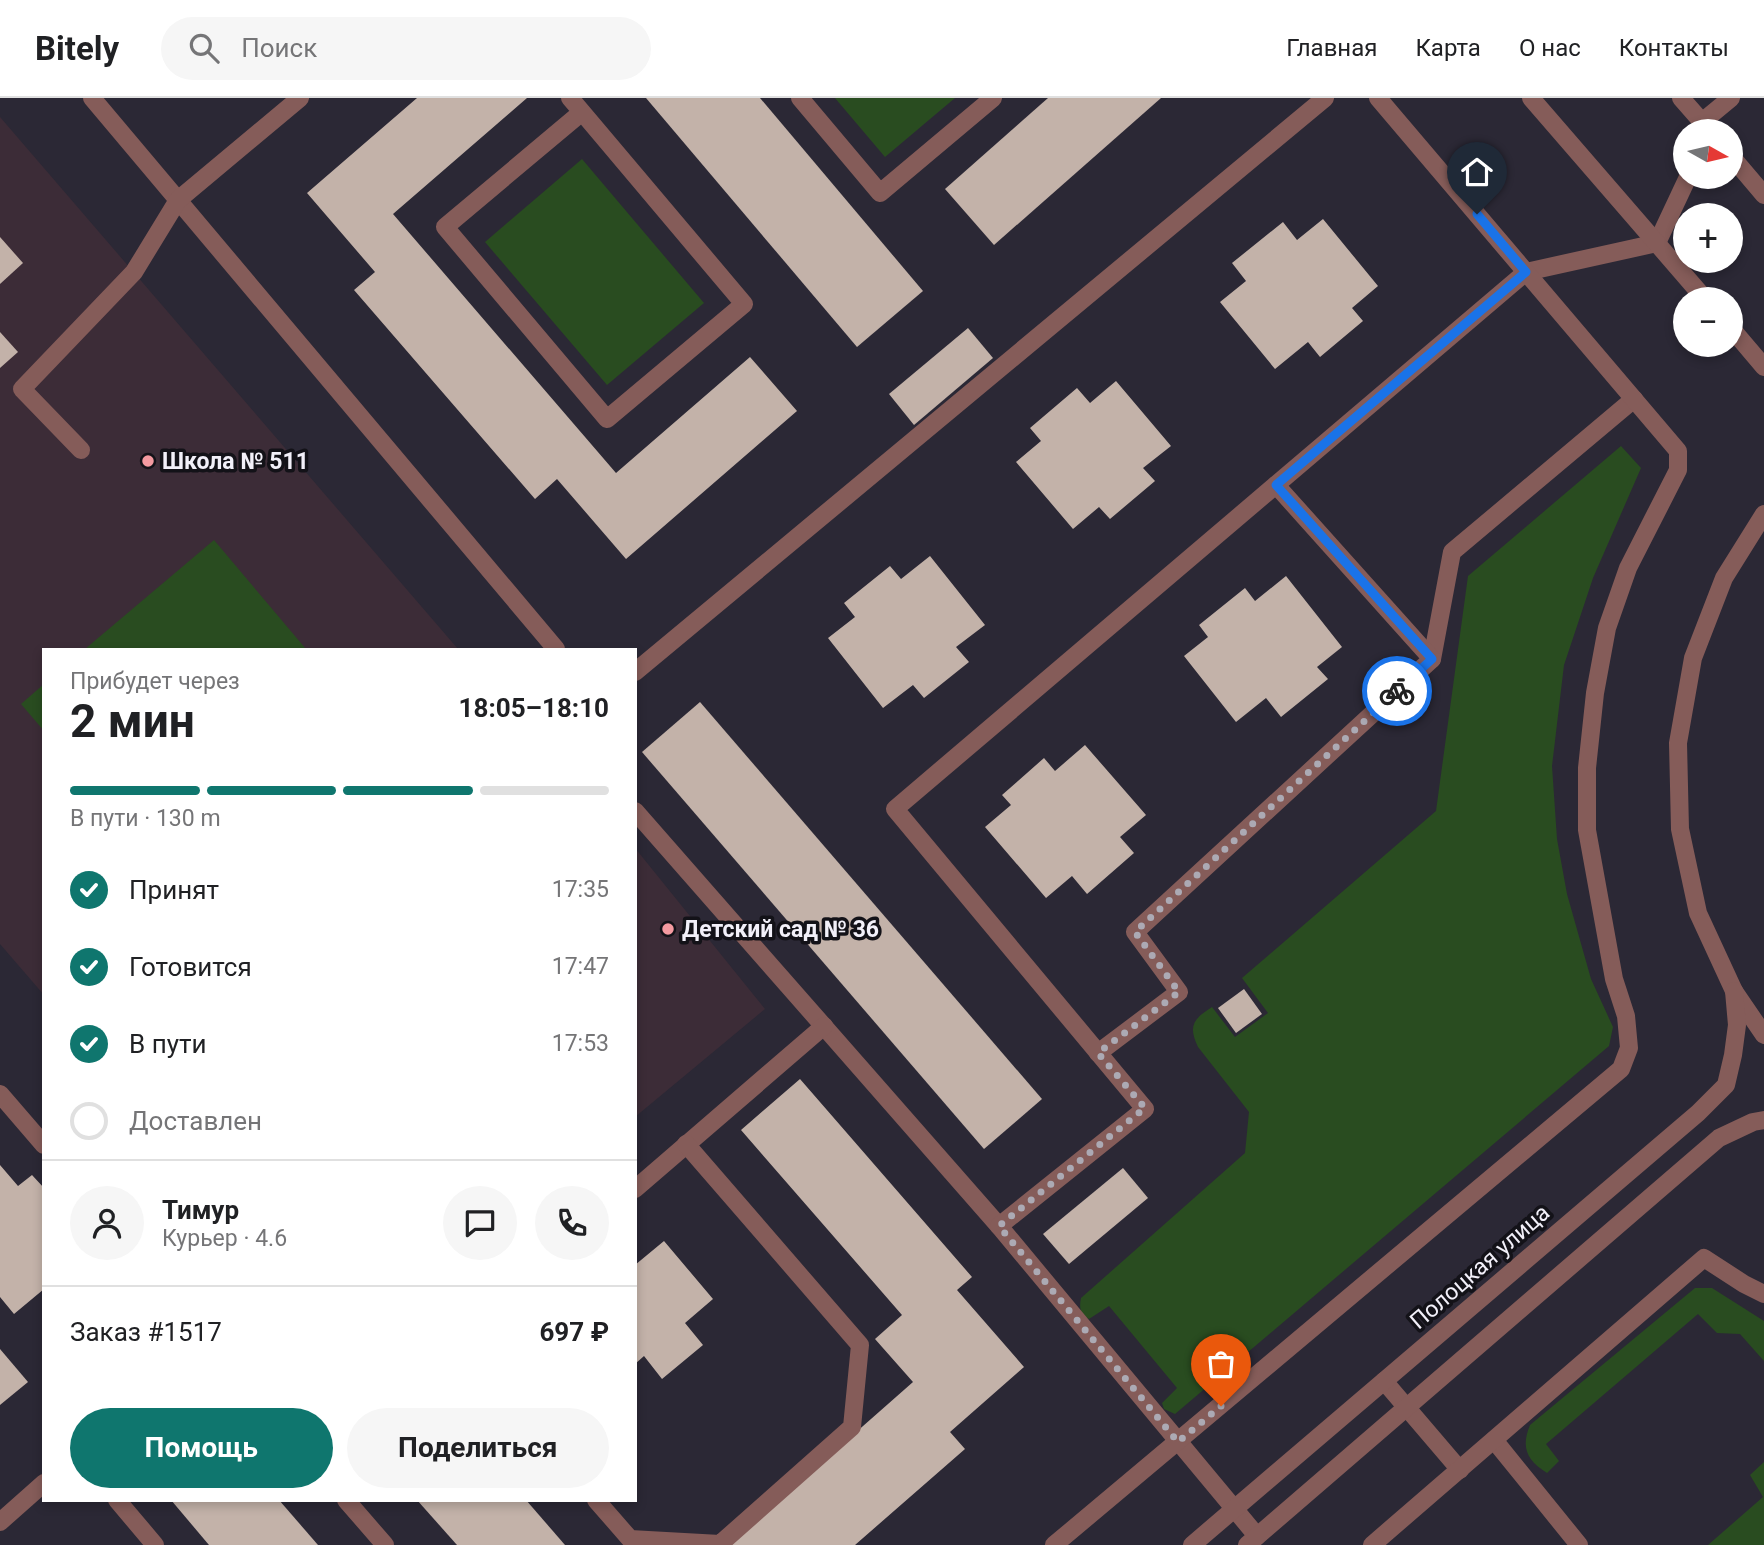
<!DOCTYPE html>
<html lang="ru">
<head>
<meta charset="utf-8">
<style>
	body { margin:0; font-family:Roboto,sans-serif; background:#f6f6f6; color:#202124; height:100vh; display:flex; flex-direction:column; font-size:26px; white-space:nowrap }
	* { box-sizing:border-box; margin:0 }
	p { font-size:23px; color:#757577 }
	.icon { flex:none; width:38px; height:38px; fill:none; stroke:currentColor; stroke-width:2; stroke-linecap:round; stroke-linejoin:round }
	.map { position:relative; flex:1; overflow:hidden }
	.side { position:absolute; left:42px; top:550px; width:595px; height:854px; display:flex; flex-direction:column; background:#fff; border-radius:0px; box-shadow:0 4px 10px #0003 }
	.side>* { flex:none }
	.needle { width:46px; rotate:98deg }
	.controls { position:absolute; left:1673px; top:21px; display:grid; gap:14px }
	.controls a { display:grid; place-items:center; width:70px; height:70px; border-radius:50%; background:#fff; box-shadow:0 4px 10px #0003; font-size:35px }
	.pin { position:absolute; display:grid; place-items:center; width:60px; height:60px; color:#fff; margin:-72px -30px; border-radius:50% 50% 50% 0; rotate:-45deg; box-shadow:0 0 7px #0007 }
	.pin .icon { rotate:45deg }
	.courier { position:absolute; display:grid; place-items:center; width:70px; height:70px; margin:-35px; border:5px solid #1a73e8; border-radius:50%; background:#fff; color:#222; box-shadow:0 2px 9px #0007 }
	.headline em { font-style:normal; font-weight:700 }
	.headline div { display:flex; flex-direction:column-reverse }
	.headline { display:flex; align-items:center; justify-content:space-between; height:119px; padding:0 28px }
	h1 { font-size:46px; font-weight:700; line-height:52px }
	.bar { display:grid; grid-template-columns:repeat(4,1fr); gap:10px 7px; align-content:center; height:84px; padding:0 28px }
	.bar i { height:9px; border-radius:5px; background:#e0e0e0 }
	.bar .active { background:#0f766e }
	.bar p { grid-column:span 4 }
	.line { display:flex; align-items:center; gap:18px; padding:0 28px; border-top:2px solid #e0e0e0 }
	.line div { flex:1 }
	.round { display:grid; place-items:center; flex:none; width:74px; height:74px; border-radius:37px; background:#f6f6f6 }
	ol { padding:0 28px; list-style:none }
	li { display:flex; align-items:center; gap:21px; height:77px }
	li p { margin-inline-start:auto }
	li .icon { padding:7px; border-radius:50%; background:#0f766e; color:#fff; stroke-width:4 }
	li:last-child { color:#757577 }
	li i { width:38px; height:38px; border:4px solid #e0e0e0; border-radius:50% }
	.primary-button { display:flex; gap:14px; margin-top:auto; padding:14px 28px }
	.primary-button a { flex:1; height:80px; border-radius:42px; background:#0f766e; color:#fff; font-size:28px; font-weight:700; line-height:80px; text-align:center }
	.primary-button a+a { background:#f6f6f6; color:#202124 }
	header { display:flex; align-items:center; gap:42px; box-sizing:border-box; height:98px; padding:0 35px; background:#fff; border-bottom:2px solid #e0e0e0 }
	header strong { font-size:33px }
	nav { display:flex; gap:38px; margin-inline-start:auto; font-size:24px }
	.search { width:490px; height:63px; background:#f6f6f6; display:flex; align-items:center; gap:18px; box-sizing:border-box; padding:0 24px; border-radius:38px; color:#757577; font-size:26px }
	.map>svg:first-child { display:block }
</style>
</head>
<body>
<header>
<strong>Bitely</strong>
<div class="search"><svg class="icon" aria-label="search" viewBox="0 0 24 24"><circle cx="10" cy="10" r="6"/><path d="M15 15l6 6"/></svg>Поиск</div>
<nav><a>Главная</a><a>Карта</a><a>О нас</a><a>Контакты</a></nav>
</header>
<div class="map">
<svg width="1764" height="1447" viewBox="0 0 1764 1447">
	<rect width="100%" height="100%" fill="#2b2835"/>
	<g fill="#3c2c37">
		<path d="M 0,19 L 458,551 L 44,551 L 44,897 L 0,846 Z"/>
		<path d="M 635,750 L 765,911 L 635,1019 Z"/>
	</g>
	<g fill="#294c20">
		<path d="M 835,0 L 955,0 L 885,59 Z"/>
		<path d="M 582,61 L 704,205 L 607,287 L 485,144 Z"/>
		<path d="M 1621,348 L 1641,370 L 1593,480 L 1564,567 L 1552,668 L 1557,741 L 1567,796 L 1591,881 L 1613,929 L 1609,948 L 1175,1316 L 1164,1311 L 1162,1305 L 1177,1290 L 1109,1208 L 1089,1221 C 1080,1216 1079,1210 1081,1200 L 1245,1055 L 1249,1014 L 1198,949 C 1188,928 1193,921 1212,909 L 1235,939 L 1268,915 L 1242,880 L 1436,713 L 1468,478 Z"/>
		<path d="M 214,442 L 306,551 L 85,551 Z"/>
		<path d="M 44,586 L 44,633 L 21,606 Z"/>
		<path d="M 1695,1190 L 1712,1190 L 1764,1223 L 1764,1263 L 1740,1236 L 1717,1235 L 1698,1216 L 1546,1346 L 1559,1363 L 1547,1375 C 1526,1362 1521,1349 1530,1327 Z"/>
		<path d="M 1764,1364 L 1764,1447 L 1708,1447 L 1763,1399 L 1750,1377 Z"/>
	</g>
	<g fill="#c3b2a9">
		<path d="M 417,0 L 527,0 L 393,116 L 616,375 L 750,259 L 797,313 L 626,461 L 557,381 L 535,401 L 354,192 L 375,174 L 307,95 Z"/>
		<path d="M 646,0 L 760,0 L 923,193 L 857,249 Z"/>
		<path d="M 1048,0 L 1161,0 L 994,147 L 945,91 Z"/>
		<path d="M 1323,121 L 1378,188 L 1352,210 L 1363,223 L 1320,259 L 1308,244 L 1275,271 L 1220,204 L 1246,183 L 1232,165 L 1283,124 L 1297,142 Z"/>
		<path d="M 0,139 L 23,165 L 0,186 Z"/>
		<path d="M 968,230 L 993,260 L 914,327 L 889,296 Z"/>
		<path d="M 0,234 L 18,254 L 0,270 Z"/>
		<path d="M 1116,283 L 1171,348 L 1143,370 L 1155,383 L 1110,421 L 1099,409 L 1073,431 L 1016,364 L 1041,343 L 1030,330 L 1077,290 L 1090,305 Z"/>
		<path d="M 930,458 L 985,527 L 956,549 L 969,564 L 924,600 L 913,587 L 883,610 L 828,540 L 855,519 L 844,505 L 890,468 L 901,481 Z"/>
		<path d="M 1286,478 L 1342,549 L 1317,569 L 1328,581 L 1281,619 L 1266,600 L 1236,624 L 1184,558 L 1208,539 L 1199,527 L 1245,490 L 1255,503 Z"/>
		<path d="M 700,604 L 1042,1001 L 984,1051 L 642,654 Z"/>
		<path d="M 1085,647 L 1146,717 L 1120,739 L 1134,755 L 1087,796 L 1072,778 L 1046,800 L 985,729 L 1011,707 L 1002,697 L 1044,660 L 1055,673 Z"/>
		<path d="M 1244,891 L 1262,916 L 1236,935 L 1218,910 Z"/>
		<path d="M 800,981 L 972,1179 L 957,1192 L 1024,1269 L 950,1334 L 965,1351 L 855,1447 L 728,1447 L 913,1284 L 875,1241 L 902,1217 L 741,1032 Z"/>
		<path d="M 0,1067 L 18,1088 L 32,1077 L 44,1090 L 44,1191 L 14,1216 L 0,1199 Z"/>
		<path d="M 1123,1070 L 1148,1100 L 1069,1166 L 1043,1136 Z"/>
		<path d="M 664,1143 L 713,1201 L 685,1225 L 703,1247 L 662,1281 L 644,1258 L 635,1266 L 635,1167 Z"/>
		<path d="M 0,1251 L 28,1284 L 0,1307 Z"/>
		<path d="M 171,1402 L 279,1402 L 318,1447 L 209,1447 Z"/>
		<path d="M 417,1402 L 526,1402 L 565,1447 L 457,1447 Z"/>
	</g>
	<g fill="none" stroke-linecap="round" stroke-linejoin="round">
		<g stroke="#855c59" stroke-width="18">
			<path d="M 92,0 L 556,551"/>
			<path d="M 570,0 L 582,14 L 744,206 L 607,321 L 445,129 L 582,14"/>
			<path d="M 800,0 L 880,95 L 993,0"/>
			<path d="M 1681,0 L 1709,32"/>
			<path d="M 1700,33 L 1702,24 L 1731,0"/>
			<path d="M 1731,58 L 1764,97"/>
			<path d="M 81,352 L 22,291 L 134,174 L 178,102 L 300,0"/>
			<path d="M 1432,561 L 1452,454 L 1634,301"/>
			<path d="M 635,574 L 1325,0"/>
			<path d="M 635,713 L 999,1128 L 1257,1438"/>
			<path d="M 1098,955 L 1179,894 L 1135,834 L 1432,561 L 1276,387"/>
			<path d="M 0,996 L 44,1047"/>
			<path d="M 635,1091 L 824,928"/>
			<path d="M 999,1128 L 1145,1011 L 895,711 L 1526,174 L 1657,145 L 1688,79"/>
			<path d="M 1384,1283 L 1460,1372"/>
			<path d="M 1494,1342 L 1579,1447"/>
			<path d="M 117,1402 L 155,1447"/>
			<path d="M 346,1402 L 385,1447"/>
			<path d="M 596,1402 L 630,1441 L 720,1446 L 852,1329 L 860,1247 L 686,1046"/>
			<path d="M 0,1424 L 44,1385"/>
			<path d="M 1054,1447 L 1621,971 L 1629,950 L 1626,918 L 1614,881 L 1587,732 L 1587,670 L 1595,595 L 1607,530 L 1628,470 L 1678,372 L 1678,353 L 1378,0"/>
		</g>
		<g stroke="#855c59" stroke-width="18">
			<path d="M 1531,0 L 1705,201"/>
			<path d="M 1731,230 L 1764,269"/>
			<path d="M 1764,416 L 1724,480 L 1693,560 L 1678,645 L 1680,731 L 1698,815 L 1734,893 L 1764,937"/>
			<path d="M 1192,1447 L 1698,1015 L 1726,987 L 1733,957 L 1737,927 L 1734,893"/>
			<path d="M 1247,1447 L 1719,1040 L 1753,1024 L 1764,1022"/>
			<path d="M 1372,1447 L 1704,1160 L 1744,1186 L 1764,1196"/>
		</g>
	</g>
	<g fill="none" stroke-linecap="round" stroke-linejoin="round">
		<path stroke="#acaab4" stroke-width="7" stroke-dasharray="0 12.6" d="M 1221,1308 L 1178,1344 L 999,1128 L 1145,1010 L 1098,955 L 1179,894 L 1135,834 L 1397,593"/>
		<path stroke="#1a73e8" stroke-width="9" d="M 1397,593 L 1432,561 L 1276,387 L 1526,174 L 1477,116"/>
	</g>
	<g fill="#f49aa0" stroke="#131218" stroke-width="2.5">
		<circle cx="148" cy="363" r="7"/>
		<circle cx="668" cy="831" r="7"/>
	</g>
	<g text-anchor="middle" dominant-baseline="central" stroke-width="7" stroke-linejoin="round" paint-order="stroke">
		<g font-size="23" font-weight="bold" fill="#f2f0f9" stroke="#131218" text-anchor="start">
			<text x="162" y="363">Школа № 511</text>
			<text x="682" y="831">Детский сад № 36</text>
		</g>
		<g font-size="23" fill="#f2f0f9" stroke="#131218">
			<text transform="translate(1480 1169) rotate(-41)">Полоцкая улица</text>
		</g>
	</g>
</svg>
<div class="controls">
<a><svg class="needle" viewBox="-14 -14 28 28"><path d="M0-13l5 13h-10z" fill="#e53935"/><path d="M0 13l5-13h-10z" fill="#757577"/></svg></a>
<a>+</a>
<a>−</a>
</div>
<div class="pin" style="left:1221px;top:1308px;background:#ea580c"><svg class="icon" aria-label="bag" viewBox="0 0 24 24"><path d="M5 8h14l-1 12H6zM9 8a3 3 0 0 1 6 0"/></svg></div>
<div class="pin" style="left:1477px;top:116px;background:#1f2937"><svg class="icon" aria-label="home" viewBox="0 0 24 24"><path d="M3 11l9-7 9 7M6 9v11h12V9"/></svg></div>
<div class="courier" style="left:1397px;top:593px"><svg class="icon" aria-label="bike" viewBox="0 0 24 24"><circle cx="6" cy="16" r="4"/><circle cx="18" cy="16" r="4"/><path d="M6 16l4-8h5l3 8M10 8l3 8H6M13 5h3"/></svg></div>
<section class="side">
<div class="headline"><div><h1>2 мин</h1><p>Прибудет через</p></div><em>18:05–18:10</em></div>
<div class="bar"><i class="active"></i><i class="active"></i><i class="active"></i><i></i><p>В пути · 130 m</p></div>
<ol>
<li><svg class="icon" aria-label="check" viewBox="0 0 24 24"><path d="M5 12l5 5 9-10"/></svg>Принят<p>17:35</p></li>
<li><svg class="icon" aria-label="check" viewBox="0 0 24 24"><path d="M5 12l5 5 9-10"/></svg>Готовится<p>17:47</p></li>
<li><svg class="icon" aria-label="check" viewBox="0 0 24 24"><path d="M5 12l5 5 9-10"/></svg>В пути<p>17:53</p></li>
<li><i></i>Доставлен</li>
</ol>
<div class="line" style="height:126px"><a class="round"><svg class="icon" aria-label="person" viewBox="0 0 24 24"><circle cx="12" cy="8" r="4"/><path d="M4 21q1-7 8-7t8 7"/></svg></a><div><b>Тимур</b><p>Курьер · 4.6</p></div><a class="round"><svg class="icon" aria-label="chat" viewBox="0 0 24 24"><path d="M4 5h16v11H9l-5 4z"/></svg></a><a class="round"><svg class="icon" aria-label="phone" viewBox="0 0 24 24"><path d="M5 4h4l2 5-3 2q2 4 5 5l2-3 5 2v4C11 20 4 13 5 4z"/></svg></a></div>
<div class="line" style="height:91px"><div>Заказ #1517</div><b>697 ₽</b></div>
<div class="primary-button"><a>Помощь</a><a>Поделиться</a></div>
</section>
</div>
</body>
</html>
